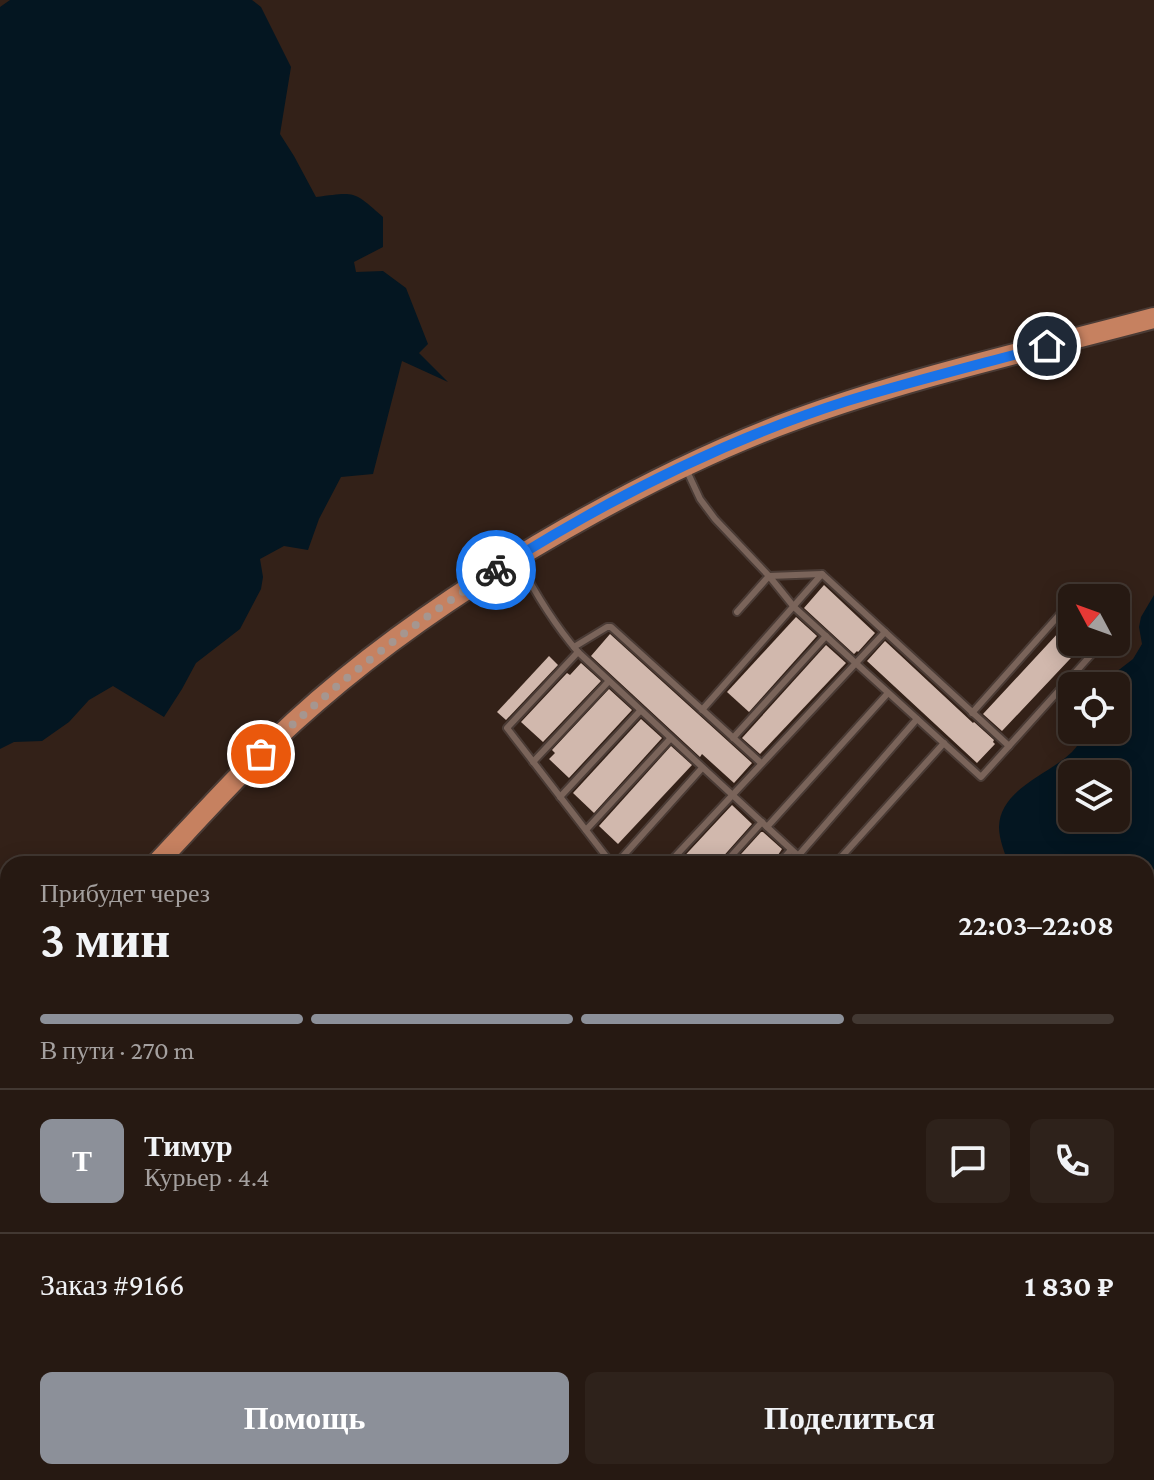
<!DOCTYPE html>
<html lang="ru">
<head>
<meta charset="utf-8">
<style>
	body { margin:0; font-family:"Crimson Pro",serif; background:#2e221b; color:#f1f3f6; height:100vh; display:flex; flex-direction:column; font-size:30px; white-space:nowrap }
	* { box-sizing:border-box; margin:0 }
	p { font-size:26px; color:#a4a09f }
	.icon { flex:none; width:44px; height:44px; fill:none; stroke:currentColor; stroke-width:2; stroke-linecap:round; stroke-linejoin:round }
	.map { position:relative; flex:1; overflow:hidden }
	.drawer { position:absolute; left:0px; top:856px; width:1154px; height:624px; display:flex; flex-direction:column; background:#261912; border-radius:24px 24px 0 0; box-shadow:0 4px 20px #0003,0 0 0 2px #423832 }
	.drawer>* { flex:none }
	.needle { width:52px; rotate:311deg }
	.buttons { position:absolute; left:1058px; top:584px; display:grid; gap:16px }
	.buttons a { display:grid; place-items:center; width:72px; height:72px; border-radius:12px; background:#261912; box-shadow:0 4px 20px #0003,0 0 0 2px #423832; font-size:40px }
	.pin { position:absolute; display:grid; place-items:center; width:68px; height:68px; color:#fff; margin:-34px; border:4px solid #fff; border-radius:50%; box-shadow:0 2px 8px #0007 }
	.courier { position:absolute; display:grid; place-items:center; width:80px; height:80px; margin:-40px; border:6px solid #1a73e8; border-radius:50%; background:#fff; color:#222; box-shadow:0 2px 10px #0007 }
	.head em { font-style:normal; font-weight:600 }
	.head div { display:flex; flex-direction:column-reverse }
	.head { display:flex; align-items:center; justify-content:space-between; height:136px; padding:0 40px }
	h1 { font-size:52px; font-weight:600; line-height:60px }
	.bar { display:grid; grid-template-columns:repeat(4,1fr); gap:12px 8px; align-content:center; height:96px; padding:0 40px }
	.bar i { height:10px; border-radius:6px; background:#423832 }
	.bar .current { background:#8c9099 }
	.bar p { grid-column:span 4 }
	.line { display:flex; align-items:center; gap:20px; padding:0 40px; border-top:2px solid #423832 }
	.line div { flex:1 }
	.round { display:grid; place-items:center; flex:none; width:84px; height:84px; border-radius:12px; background:#2e221b }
	.cta { display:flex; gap:16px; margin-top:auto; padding:16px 40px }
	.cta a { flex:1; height:92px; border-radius:12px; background:#8c9099; color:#fff; font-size:32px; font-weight:600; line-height:92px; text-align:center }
	.cta a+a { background:#2e221b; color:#f1f3f6 }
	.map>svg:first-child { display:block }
</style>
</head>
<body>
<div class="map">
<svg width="1154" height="1480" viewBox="0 0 1154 1480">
	<rect width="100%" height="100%" fill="#332118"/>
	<g fill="#041621" fill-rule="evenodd">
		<path d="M 10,0 L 252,0 L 261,7 L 291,67 L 280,134 L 294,156 L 316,197 C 355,192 353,190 383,217 L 383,247 L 354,262 L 356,272 L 383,271 L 406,288 L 428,344 L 419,353 L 448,382 L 402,361 L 373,474 L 341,477 L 319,519 L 308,550 L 284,546 L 260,559 L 263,577 L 261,589 L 240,629 L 196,663 L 182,689 L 164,717 L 113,686 L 89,700 L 69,722 L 42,741 L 14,742 L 0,749 L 0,7 Z"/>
		<path d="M 1154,595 L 1154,1480 L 1013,1480 L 1015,1472 L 1146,1472 L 1146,864 L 1008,864 C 1005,852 999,840 999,827 C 1000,789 1048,775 1072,752 C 1078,746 1082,738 1085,730 L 1116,730 L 1116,686 L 1098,686 L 1133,659 L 1142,644 L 1139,627 L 1141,617 ZM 1072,774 L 1116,774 L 1116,818 L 1072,818 Z"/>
	</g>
	<g fill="#d1b8ad">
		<path d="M 824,585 L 875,633 L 858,652 L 857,651 L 854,654 L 804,608 Z"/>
		<path d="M 796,617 L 817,636 L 749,712 L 727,692 Z"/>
		<path d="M 1072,618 L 1072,642 L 1086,642 L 1002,731 L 983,714 Z"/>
		<path d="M 610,634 L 752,763 L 734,783 L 702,754 L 700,757 L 591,656 Z"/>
		<path d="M 885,641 L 973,723 L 974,722 L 994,740 L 993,742 L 995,744 L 977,763 L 867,661 Z"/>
		<path d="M 826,645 L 846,663 L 760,754 L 742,738 Z"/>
		<path d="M 549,656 L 558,665 L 506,720 L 497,712 Z"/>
		<path d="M 581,663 L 601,681 L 543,742 L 521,722 L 567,673 L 570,675 Z"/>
		<path d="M 609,689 L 632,710 L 569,778 L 549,759 L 555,753 L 552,750 Z"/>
		<path d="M 641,719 L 662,738 L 594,813 L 573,793 Z"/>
		<path d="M 671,746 L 692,765 L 618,844 L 599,826 Z"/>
		<path d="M 732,805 L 752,824 L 720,860 L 718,864 L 677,864 Z"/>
		<path d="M 761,832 L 763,832 L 782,849 L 772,864 L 732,864 Z"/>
	</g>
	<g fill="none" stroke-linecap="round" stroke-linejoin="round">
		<g stroke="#4a3b35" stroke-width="10">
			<g id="lane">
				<path d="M 686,469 L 700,499 L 715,519 L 769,576 L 794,607 L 981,777 L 1100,645"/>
				<path d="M 518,560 C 535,593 554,624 578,652 L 807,864"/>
				<path d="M 737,612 L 769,576 L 822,574 L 1009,746"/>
				<path d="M 574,647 L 607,627 L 611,627 L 761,763"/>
				<path d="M 578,652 L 507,728 L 612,864"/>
				<path d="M 702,710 L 822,574"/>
				<path d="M 972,713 L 1060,614"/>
				<path d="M 733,738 L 826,636"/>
				<path d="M 533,762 L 608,682"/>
				<path d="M 560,797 L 640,711"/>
				<path d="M 767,827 L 888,693"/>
				<path d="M 586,830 L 670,739"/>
				<path d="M 798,856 L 917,719"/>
				<path d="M 616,864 L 702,768"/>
				<path d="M 668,864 L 885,632"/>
				<path d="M 724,864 L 762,822"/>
				<path d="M 778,864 L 791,850"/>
				<path d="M 835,864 L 944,743"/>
				<path d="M 0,1173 L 8,1176"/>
				<path d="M 0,1322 L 8,1325"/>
				<path d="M 63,1480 L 66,1472"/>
				<path d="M 253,1480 L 253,1472"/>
			</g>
		</g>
		<g stroke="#4a3b35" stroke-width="24">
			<g id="primary">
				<path d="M 156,864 C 202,815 246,766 295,721 C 377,646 469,584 565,529 C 639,487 714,449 794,420 C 911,377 1034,350 1154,318"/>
				<path d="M 0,1066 L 8,1054"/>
			</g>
		</g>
		<use href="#lane" stroke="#7a645a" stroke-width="6"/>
		<use href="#primary" stroke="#c68160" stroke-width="20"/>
	</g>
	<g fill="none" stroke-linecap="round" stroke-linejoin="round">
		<path stroke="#a59690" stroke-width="8" stroke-dasharray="0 14.4" d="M 261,754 C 333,685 412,624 496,570"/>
		<path stroke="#1a73e8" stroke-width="10" d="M 496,570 C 605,501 724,440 847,401 C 913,381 981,364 1047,346"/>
	</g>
</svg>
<div class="buttons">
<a><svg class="needle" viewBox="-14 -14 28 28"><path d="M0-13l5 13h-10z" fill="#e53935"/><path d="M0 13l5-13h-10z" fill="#a4a09f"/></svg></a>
<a><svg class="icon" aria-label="locate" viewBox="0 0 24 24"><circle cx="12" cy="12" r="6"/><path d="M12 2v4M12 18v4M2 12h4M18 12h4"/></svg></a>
<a><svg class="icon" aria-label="layers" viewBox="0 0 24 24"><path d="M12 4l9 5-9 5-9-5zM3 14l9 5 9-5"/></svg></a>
</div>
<div class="pin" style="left:261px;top:754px;background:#ea580c"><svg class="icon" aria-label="bag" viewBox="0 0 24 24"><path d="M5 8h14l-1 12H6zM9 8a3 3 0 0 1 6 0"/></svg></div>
<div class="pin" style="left:1047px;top:346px;background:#1f2937"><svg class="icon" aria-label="home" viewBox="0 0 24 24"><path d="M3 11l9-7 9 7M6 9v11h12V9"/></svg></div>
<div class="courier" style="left:496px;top:570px"><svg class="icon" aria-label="bike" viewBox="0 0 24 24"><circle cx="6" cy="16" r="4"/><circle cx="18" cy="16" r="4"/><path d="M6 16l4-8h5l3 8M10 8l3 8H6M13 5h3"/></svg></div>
<section class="drawer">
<div class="head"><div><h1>3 мин</h1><p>Прибудет через</p></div><em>22:03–22:08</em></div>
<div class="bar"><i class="current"></i><i class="current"></i><i class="current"></i><i></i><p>В пути · 270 m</p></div>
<div class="line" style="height:144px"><b class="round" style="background:#8c9099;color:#fff">Т</b><div><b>Тимур</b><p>Курьер · 4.4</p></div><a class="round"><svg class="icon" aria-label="chat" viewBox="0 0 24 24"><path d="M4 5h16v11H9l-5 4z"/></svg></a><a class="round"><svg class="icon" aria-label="phone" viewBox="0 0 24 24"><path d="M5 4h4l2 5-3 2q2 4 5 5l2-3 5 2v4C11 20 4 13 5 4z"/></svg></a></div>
<div class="line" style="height:104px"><div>Заказ #9166</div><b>1 830 ₽</b></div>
<div class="cta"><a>Помощь</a><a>Поделиться</a></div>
</section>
</div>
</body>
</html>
